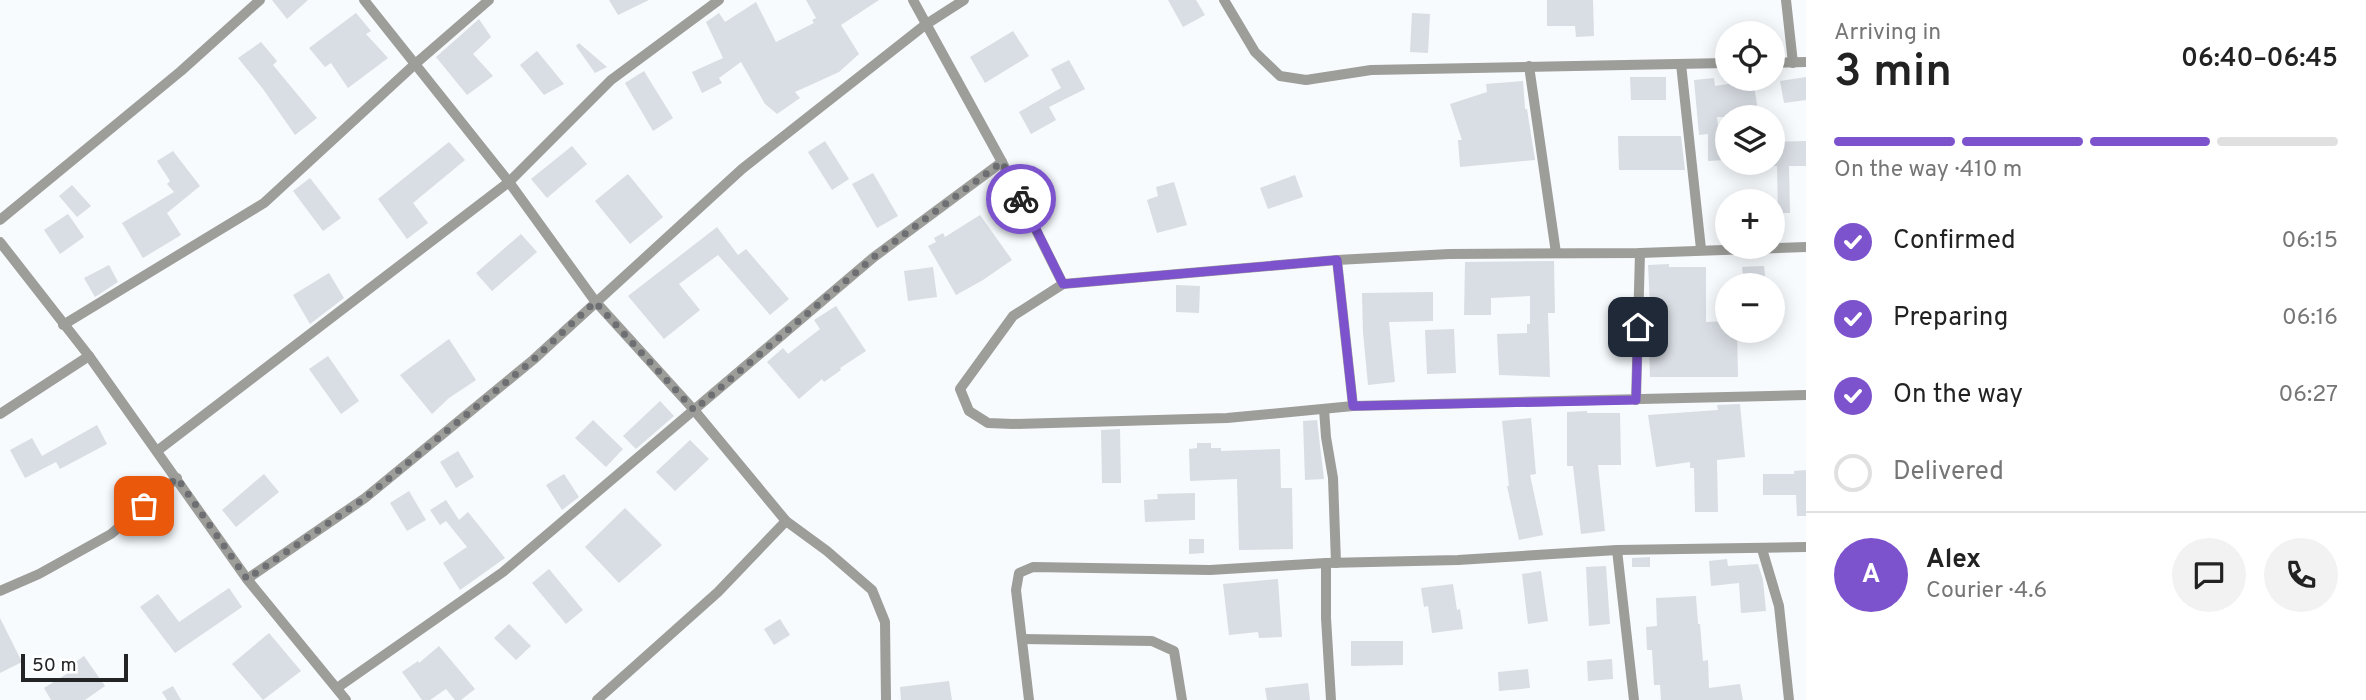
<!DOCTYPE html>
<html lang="en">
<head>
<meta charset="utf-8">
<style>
	body { margin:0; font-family:Overpass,sans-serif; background:#f2f2f2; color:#222; height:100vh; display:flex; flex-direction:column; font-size:26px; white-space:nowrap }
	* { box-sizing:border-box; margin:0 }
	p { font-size:23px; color:#767676 }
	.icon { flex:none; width:38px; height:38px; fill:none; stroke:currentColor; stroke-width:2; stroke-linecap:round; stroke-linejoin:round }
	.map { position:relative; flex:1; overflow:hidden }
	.details { display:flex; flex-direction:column; background:#fff; width:560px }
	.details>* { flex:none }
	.tools { position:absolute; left:1715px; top:21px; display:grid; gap:14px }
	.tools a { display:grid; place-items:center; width:70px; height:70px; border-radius:50%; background:#fff; box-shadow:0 4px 18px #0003; font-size:35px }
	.scale { position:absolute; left:21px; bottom:18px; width:107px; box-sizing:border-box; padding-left:7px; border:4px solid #222426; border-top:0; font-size:19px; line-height:24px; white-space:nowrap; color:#222426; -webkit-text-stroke:5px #fff; paint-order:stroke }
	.pin { position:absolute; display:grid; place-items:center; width:60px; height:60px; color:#fff; margin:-30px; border-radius:14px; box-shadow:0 4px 10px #0006 }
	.courier { position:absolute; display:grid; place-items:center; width:70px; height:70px; margin:-35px; border:5px solid #7d53cd; border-radius:50%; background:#fff; color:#222; box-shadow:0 2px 9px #0007 }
	.head em { font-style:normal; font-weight:600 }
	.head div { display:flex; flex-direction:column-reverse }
	.head { display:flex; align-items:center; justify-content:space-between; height:119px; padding:0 28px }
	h1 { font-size:46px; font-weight:600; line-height:52px }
	.bar { display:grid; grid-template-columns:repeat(4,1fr); gap:10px 7px; align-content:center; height:84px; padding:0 28px }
	.bar i { height:9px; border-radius:5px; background:#e0e0e0 }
	.bar .current { background:#7d53cd }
	.bar p { grid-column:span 4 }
	.line { display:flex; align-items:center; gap:18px; padding:0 28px; border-top:2px solid #e0e0e0 }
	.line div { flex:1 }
	.round { display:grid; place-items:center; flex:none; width:74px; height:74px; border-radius:37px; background:#f2f2f2 }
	ol { padding:0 28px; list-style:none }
	li { display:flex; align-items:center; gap:21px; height:77px }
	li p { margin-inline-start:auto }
	li .icon { padding:7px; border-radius:50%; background:#7d53cd; color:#fff; stroke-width:4 }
	li:last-child { color:#767676 }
	li i { width:38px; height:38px; border:4px solid #e0e0e0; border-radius:50% }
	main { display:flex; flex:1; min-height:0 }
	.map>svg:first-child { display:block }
</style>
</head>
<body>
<main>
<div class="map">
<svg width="1806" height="700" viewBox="0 0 1806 700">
	<rect width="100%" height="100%" fill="#f7fbfe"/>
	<g fill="#d9dee4">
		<path d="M 272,0 L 308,0 L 287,19 Z"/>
		<path d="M 609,0 L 649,0 L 618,15 Z"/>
		<path d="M 806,0 L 879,0 L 841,25 L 859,54 L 839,72 L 795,92 L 800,98 L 777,114 L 765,104 L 741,62 L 719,78 L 722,83 L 702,93 L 692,72 L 723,58 L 706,22 L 719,13 L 725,22 L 756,2 L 776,42 L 814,23 L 812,20 L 816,18 Z"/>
		<path d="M 1168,0 L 1196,0 L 1205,15 L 1183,27 Z"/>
		<path d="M 1547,0 L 1593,0 L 1594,36 L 1576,37 L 1575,26 L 1547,26 Z"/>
		<path d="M 356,13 L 371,31 L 366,34 L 388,58 L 348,88 L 331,63 L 325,67 L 309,48 Z"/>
		<path d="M 1412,13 L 1430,14 L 1428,53 L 1410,52 Z"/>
		<path d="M 479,19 L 491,37 L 473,54 L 493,76 L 467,95 L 436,57 Z"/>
		<path d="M 1013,31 L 1029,56 L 985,83 L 970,57 Z"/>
		<path d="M 261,42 L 277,61 L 273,65 L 317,118 L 295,135 L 263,89 L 238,58 Z"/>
		<path d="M 579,43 L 607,67 L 595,73 L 576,46 Z"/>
		<path d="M 537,51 L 564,84 L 544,95 L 520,65 Z"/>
		<path d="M 1069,60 L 1085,89 L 1049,107 L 1056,120 L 1031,134 L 1019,112 L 1061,88 L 1051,69 Z"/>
		<path d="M 644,71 L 673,118 L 653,131 L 625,83 Z"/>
		<path d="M 1630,77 L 1666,77 L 1666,100 L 1631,100 Z"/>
		<path d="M 1806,77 L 1806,100 L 1784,103 L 1780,81 Z"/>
		<path d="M 1714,78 L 1715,86 L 1753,80 L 1759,117 L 1717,117 L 1720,143 L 1727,143 L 1727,160 L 1708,161 L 1708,134 L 1699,135 L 1694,80 Z"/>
		<path d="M 1523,81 L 1525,109 L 1527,109 L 1535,160 L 1460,167 L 1458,140 L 1462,140 L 1450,104 L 1487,92 L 1486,84 Z"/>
		<path d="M 1618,136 L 1681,136 L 1685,170 L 1619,170 Z"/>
		<path d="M 825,141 L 849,179 L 832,190 L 808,152 Z"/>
		<path d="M 1806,141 L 1806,166 L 1789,166 L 1790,213 L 1778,213 L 1777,166 L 1773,166 L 1773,142 Z"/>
		<path d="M 449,142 L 465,160 L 413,203 L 428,223 L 407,239 L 378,199 Z"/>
		<path d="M 572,146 L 587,164 L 547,198 L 531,179 Z"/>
		<path d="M 173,151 L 200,186 L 167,213 L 181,235 L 143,258 L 122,223 L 174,192 L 167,184 L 170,181 L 157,161 Z"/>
		<path d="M 873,173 L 898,216 L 877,228 L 852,184 Z"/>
		<path d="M 628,174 L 663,217 L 630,244 L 595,201 Z"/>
		<path d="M 1295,175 L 1303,197 L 1268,209 L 1260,188 Z"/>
		<path d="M 310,178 L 341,218 L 323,231 L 293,191 Z"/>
		<path d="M 1174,182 L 1187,225 L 1157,233 L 1147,200 L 1158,196 L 1156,187 Z"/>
		<path d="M 72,185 L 91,206 L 77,217 L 59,196 Z"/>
		<path d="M 68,214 L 84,237 L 60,254 L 44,230 Z"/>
		<path d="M 980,215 L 1012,260 L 983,280 L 956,295 L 928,246 L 936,242 L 934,238 L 943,233 L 945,237 Z"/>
		<path d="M 717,227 L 738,255 L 746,249 L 789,299 L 770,315 L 718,255 L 679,284 L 700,310 L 664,339 L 628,296 Z"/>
		<path d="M 521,234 L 537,252 L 492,291 L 476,273 Z"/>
		<path d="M 1554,261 L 1555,313 L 1548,313 L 1550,377 L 1499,375 L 1497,334 L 1527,333 L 1527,324 L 1530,324 L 1530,296 L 1491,298 L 1491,315 L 1464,315 L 1465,262 Z"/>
		<path d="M 1669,264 L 1669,267 L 1706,267 L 1706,322 L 1727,321 L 1727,331 L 1737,331 L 1738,377 L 1650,377 L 1648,326 L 1651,326 L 1648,265 Z"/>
		<path d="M 109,265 L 118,282 L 95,297 L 84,278 Z"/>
		<path d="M 1764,266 L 1766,285 L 1744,285 L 1742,267 Z"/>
		<path d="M 933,267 L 937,297 L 908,301 L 904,271 Z"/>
		<path d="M 329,273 L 344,298 L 310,324 L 293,295 Z"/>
		<path d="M 1176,285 L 1200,286 L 1199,313 L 1176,312 Z"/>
		<path d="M 1433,292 L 1433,321 L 1389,322 L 1395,382 L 1368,385 L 1363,332 L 1362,293 Z"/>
		<path d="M 836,306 L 866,351 L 840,368 L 841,370 L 824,382 L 822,379 L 799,399 L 767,362 L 783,348 L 788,354 L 820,329 L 814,320 Z"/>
		<path d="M 1454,329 L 1456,373 L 1427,374 L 1425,330 Z"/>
		<path d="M 449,339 L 476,380 L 449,398 L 432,414 L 400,375 Z"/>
		<path d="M 328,356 L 359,401 L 341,414 L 309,369 Z"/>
		<path d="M 660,401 L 674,416 L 636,449 L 623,436 Z"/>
		<path d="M 1740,404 L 1745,457 L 1717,460 L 1718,512 L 1695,512 L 1694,468 L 1690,468 L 1690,462 L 1656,467 L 1648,415 L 1718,410 L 1717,405 Z"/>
		<path d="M 1587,411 L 1587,413 L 1620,413 L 1621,465 L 1598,465 L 1605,531 L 1581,534 L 1573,466 L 1567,466 L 1567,412 Z"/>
		<path d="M 1531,418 L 1536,474 L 1530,475 L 1543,535 L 1519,540 L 1507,486 L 1509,486 L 1502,421 Z"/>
		<path d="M 593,420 L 623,449 L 606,467 L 575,438 Z"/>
		<path d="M 1317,420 L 1324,479 L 1305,480 L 1303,421 Z"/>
		<path d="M 97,425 L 107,444 L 60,469 L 56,462 L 25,478 L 10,450 L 32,438 L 42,456 Z"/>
		<path d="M 1120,429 L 1121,483 L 1102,483 L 1101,430 Z"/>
		<path d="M 690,440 L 709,459 L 675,491 L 656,472 Z"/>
		<path d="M 1197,443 L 1211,443 L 1211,448 L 1221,448 L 1221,451 L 1280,449 L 1281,488 L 1292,488 L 1293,549 L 1239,550 L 1237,479 L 1190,481 L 1189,449 L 1197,448 Z"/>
		<path d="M 458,451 L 474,477 L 456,488 L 440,462 Z"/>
		<path d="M 1806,470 L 1806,516 L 1797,516 L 1796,495 L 1763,495 L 1763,474 L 1794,474 L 1794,471 Z"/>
		<path d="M 264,474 L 279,492 L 236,527 L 222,510 Z"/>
		<path d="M 564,474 L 579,497 L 562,510 L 546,485 Z"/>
		<path d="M 409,491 L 426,520 L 407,531 L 390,503 Z"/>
		<path d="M 1195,493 L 1195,520 L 1145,522 L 1144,500 L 1158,499 L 1157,494 Z"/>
		<path d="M 446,500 L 459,520 L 468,512 L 505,558 L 460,590 L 443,563 L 467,547 L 446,521 L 440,525 L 430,510 Z"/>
		<path d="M 625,508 L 662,545 L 619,583 L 585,547 Z"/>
		<path d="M 1189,539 L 1204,539 L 1204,553 L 1189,554 Z"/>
		<path d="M 1650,557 L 1650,567 L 1632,567 L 1632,558 Z"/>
		<path d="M 1727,559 L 1728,566 L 1758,564 L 1763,580 L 1766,611 L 1741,613 L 1739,583 L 1711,586 L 1709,561 Z"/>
		<path d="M 1606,566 L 1610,624 L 1589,626 L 1586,567 Z"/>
		<path d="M 549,569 L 583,610 L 566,624 L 532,583 Z"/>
		<path d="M 1541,571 L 1548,621 L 1528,624 L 1522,574 Z"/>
		<path d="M 1278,579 L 1282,637 L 1259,638 L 1258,632 L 1229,635 L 1223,584 Z"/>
		<path d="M 1453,584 L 1457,610 L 1460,609 L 1463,629 L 1432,633 L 1428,606 L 1424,607 L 1421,588 Z"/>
		<path d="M 229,588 L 242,607 L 175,653 L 140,607 L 158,594 L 179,622 Z"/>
		<path d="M 1696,596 L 1698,624 L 1700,624 L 1703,661 L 1708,660 L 1709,688 L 1740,684 L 1743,700 L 1661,700 L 1660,685 L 1654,685 L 1652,650 L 1647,650 L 1646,627 L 1657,626 L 1656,598 Z"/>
		<path d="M 0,618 L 22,662 L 0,673 Z"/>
		<path d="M 780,619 L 790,635 L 774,645 L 764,629 Z"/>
		<path d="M 509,624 L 531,646 L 516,660 L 494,638 Z"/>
		<path d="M 269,633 L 301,671 L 263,700 L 232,664 Z"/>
		<path d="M 1351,641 L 1403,641 L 1403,665 L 1351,666 Z"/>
		<path d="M 439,646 L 475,689 L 461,700 L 455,700 L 446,689 L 430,700 L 422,700 L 402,672 L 418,661 L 419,663 Z"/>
		<path d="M 84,656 L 105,686 L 85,700 L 51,700 L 44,688 L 68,673 L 66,669 Z"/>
		<path d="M 1612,659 L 1613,679 L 1588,681 L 1587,661 Z"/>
		<path d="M 1528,669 L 1530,688 L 1499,691 L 1498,672 Z"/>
		<path d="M 949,681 L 952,700 L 901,700 L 900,687 Z"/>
		<path d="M 1308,683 L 1310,700 L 1267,700 L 1265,688 Z"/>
		<path d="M 173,686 L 181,700 L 167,700 L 162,692 Z"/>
	</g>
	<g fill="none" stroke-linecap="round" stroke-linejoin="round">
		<g stroke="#9d9d9a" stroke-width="10">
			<path d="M 364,0 L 509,182 L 595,301 L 694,410 L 786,521 L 827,551 L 872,590 L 885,622 L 886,700"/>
			<path d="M 913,0 L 1002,162 L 1063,284 L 1013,316 L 960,389 L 969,411 L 988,423 L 1013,424 L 1227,418 L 1353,406 L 1806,395"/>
			<path d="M 1224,0 L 1255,52 L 1280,76 L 1306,80 L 1371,70 L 1727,63"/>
			<path d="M 1786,0 L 1793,63"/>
			<path d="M 1773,63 L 1806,62"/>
			<path d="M 1681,64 L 1701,249"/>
			<path d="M 1529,66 L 1556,253"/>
			<path d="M 0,220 L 181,71 L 260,0"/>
			<path d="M 0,242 L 89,356 L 247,579 L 346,700"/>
			<path d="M 1337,260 L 1353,406"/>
			<path d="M 1063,284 L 1337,260 L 1449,254 L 1640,253 L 1806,247"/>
			<path d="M 63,325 L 264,203 L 414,65 L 489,0"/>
			<path d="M 1636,400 L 1640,253"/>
			<path d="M 1324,409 L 1326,437 L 1333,478 L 1336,563"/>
			<path d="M 0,414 L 89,356"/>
			<path d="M 157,451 L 509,182 L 611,80 L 719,0"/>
			<path d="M 1762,549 L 1779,606 L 1789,700"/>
			<path d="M 1617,550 L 1634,700"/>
			<path d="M 1326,563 L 1326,618 L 1331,700"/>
			<path d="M 247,579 L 365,498 L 533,360 L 742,169 L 925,25 L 964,0"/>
			<path d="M 0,591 L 39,574 L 111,534 L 177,478"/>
			<path d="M 1022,639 L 1152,641 L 1174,651 L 1182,700"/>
			<path d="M 337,688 L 503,572 L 874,257 L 1002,162"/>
			<path d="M 597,700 L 718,592 L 786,521"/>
			<path d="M 1029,700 L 1016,590 L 1019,573 L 1033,567 L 1210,570 L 1326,563 L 1458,560 L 1617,550 L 1806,547"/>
		</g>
	</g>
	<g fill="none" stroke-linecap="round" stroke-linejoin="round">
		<path stroke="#6d6f72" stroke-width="7" stroke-dasharray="0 12.6" d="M 144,506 L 177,478 L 247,579 L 365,498 L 533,360 L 595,302 L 694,410 L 874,257 L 1002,162 L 1021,199"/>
		<path stroke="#7d53cd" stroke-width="9" d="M 1021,199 L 1063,284 L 1337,260 L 1353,406 L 1636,400 L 1638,327"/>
	</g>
</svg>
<div class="tools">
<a><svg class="icon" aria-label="locate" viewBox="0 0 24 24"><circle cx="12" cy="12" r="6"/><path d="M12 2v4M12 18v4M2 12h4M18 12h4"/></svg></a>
<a><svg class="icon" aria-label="layers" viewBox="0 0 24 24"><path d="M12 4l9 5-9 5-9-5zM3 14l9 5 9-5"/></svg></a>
<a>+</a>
<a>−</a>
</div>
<div class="scale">50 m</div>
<div class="pin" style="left:144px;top:506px;background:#ea580c"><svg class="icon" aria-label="bag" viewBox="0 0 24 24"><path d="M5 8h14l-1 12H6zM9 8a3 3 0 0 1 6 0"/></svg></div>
<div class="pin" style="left:1638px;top:327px;background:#1f2937"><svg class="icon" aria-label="home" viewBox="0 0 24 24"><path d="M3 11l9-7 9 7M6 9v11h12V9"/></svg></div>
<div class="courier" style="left:1021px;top:199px"><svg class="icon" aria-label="bike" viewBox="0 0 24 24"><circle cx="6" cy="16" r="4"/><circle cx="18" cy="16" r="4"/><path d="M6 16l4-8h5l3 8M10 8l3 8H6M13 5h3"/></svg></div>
</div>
<section class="details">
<div class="head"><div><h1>3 min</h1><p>Arriving in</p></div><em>06:40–06:45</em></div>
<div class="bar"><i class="current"></i><i class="current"></i><i class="current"></i><i></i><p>On the way · 410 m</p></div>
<ol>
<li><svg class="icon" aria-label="check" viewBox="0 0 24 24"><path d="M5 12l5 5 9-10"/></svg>Confirmed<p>06:15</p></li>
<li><svg class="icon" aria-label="check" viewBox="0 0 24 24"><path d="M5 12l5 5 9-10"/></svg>Preparing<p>06:16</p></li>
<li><svg class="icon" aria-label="check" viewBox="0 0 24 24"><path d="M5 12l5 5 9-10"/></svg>On the way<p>06:27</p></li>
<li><i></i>Delivered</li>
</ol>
<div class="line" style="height:126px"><b class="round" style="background:#7d53cd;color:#fff">A</b><div><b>Alex</b><p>Courier · 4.6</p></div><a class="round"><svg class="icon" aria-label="chat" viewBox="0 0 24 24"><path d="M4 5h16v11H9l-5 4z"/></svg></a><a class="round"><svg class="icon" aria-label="phone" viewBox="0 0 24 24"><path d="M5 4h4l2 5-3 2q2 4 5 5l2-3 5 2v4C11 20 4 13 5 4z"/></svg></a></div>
</section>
</main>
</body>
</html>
